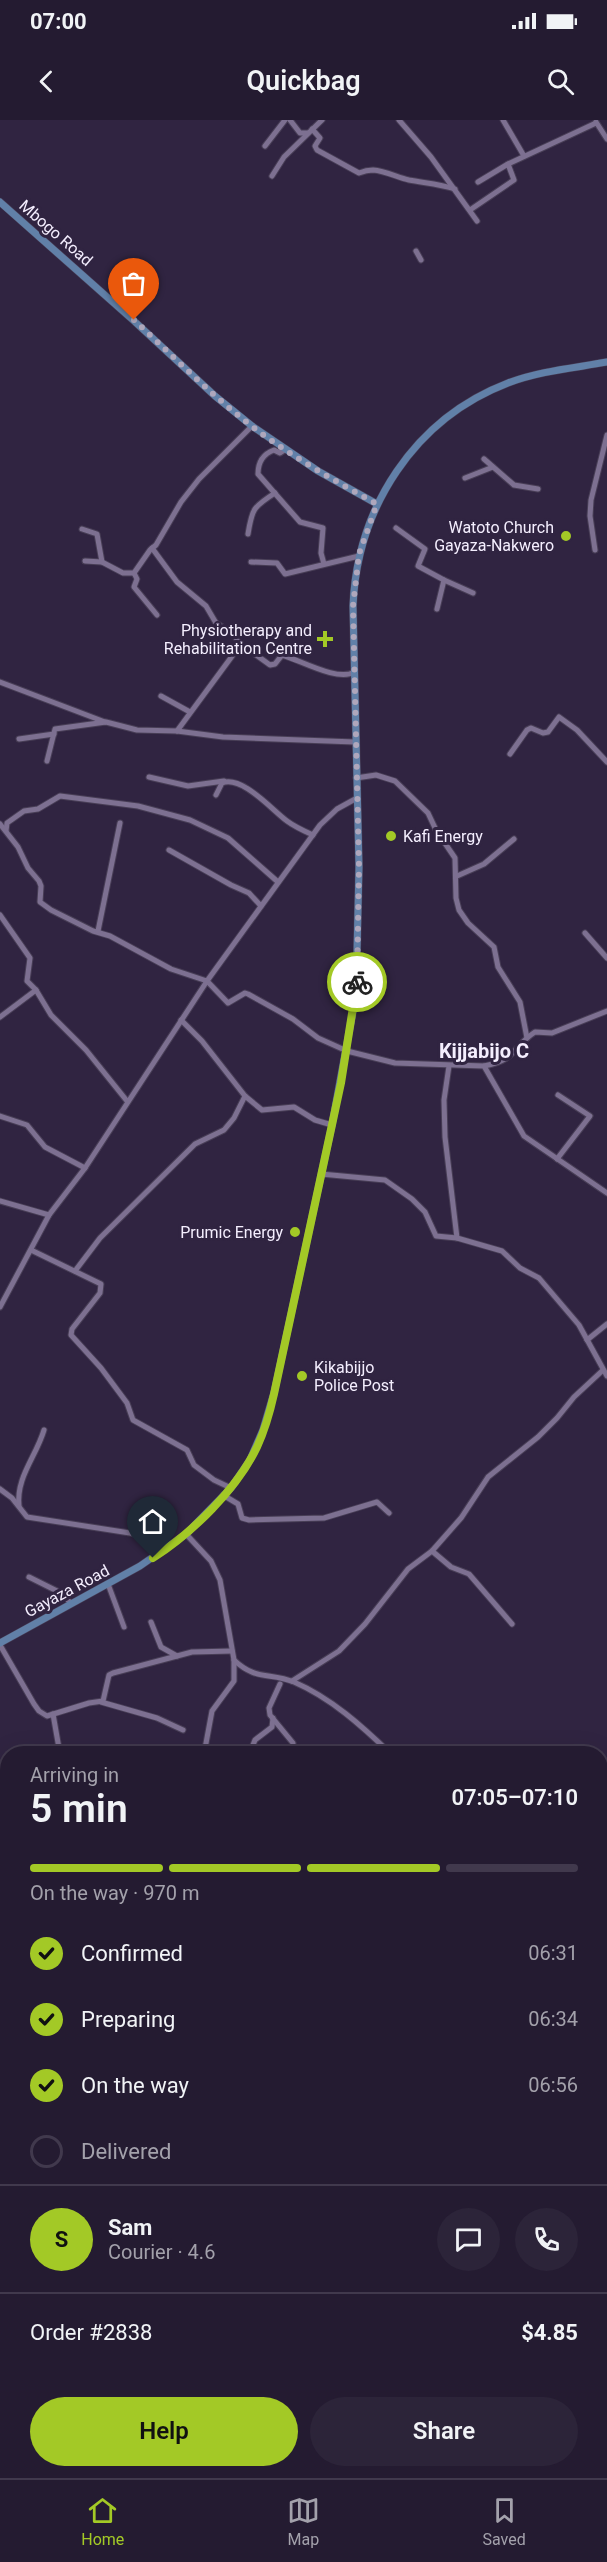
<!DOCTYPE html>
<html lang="en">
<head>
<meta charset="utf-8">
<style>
	body { margin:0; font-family:Roboto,sans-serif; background:#2c2439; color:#f1f3f6; height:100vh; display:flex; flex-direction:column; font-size:22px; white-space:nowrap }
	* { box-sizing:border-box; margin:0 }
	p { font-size:20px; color:#a3a1ab }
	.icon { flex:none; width:33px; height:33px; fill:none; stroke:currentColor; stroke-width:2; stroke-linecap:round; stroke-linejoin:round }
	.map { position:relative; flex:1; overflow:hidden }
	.side { position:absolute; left:0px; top:1626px; width:608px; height:732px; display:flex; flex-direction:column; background:#241b31; border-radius:24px 24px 0 0; box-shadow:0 6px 24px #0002,0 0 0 2px #41394d }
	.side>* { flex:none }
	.pin { position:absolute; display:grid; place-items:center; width:51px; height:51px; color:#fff; margin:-62px -26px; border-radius:50% 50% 50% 0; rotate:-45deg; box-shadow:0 0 6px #0007 }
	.pin .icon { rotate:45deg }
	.courier { position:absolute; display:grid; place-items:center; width:60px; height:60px; margin:-30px; border:4px solid #a3c926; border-radius:50%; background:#fff; color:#222; box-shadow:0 2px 8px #0007 }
	.overview em { font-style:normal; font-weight:600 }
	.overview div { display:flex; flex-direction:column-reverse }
	.overview { display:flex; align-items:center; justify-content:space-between; height:102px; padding:0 30px }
	h1 { font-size:39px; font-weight:600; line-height:45px }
	.bar { display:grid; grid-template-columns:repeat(4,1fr); gap:9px 6px; align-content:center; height:72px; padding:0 30px }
	.bar i { height:8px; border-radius:4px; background:#41394d }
	.bar .active { background:#a3c926 }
	.bar p { grid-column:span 4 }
	.line { display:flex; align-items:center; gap:15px; padding:0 30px; border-top:2px solid #41394d }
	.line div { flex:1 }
	.round { display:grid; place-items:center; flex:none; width:63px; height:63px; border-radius:32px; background:#2c2439 }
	ol { padding:0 30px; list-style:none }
	li { display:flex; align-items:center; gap:18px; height:66px }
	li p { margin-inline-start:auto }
	li .icon { padding:6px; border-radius:50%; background:#a3c926; color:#111; stroke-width:4 }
	li:last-child { color:#a3a1ab }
	li i { width:33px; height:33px; border:3px solid #41394d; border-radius:50% }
	.button { display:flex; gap:12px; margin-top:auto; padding:12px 30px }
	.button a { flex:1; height:69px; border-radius:36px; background:#a3c926; color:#111; font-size:24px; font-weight:600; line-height:69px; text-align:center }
	.button a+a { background:#2c2439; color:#f1f3f6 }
	.status { display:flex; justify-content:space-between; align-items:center; height:42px; padding:0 30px; background:#241b31; direction:ltr }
	.status svg { height:16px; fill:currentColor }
	header { display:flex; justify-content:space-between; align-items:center; height:78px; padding:0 30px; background:#241b31; font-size:27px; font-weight:600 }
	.dock { display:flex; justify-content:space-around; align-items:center; height:84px; border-top:2px solid #41394d; background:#241b31; font-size:16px; color:#a3a1ab }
	.dock a { display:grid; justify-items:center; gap:3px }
	.dock .active { color:#a3c926 }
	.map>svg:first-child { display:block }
</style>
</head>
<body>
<div class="status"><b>07:00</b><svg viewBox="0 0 49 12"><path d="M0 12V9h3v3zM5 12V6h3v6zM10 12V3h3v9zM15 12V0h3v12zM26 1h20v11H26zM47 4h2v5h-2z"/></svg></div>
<header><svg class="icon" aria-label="back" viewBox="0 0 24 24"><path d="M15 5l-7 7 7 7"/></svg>Quickbag<svg class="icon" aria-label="search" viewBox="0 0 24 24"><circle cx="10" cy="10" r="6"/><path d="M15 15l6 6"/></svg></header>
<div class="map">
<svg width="607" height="2358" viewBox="0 0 607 2358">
	<rect width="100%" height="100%" fill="#302441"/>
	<g fill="#72471b">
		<path d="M 0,2158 L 8,2164 L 7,2341 L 0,2335 Z"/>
		<path d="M 228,2350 L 237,2358 L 29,2358 L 20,2351 Z"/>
	</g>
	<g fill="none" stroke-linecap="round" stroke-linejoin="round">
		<g stroke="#657e16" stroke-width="1.5">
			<path d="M 0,2239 L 8,2232"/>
			<path d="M 125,2350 L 129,2358"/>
		</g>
		<g stroke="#483e56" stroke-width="7">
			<g id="minor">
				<path d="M 290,0 L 300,13 L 308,13"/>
				<path d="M 399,0 L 431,37 L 477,101"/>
				<path d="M 503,0 L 524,36"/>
				<path d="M 596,2 L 607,19"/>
				<path d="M 312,9 L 320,18 L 315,26 L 317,30 L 359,53 C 364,51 367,50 373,50 C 385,51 397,57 409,60 C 425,63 440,64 455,69"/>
				<path d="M 265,26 L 285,0"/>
				<path d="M 272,56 L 284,37 L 322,0"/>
				<path d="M 478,62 L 508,44 L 596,3"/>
				<path d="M 470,90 L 514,60 L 508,44"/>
				<path d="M 416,131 L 421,140"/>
				<path d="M 286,329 L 280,333 L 274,330 C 263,334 258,343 258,354 L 300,402 L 323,408 L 321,433 L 324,444"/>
				<path d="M 484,339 L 514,365 L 538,369"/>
				<path d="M 465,358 L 493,347"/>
				<path d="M 396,408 L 425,429 L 418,446 L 444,460 L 437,489"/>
				<path d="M 82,409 L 97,414 L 102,442"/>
				<path d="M 248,414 C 252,389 253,387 275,373"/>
				<path d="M 152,428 L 177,462 L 206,486 L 216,503 L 232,513 L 241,524"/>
				<path d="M 595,430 L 590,396 L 591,380 L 607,315"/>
				<path d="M 85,441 L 102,442 L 123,453 L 134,453 L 150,430 L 156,425 L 181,382 L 199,359 L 252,306"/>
				<path d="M 251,442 L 277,443 L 285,454 L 359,436"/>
				<path d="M 134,453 L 137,459 L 134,467 L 157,495"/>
				<path d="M 444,460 L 473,473"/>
				<path d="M 0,562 L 105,602"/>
				<path d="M 161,576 L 190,592"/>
				<path d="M 177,611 L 241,524 L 270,545 L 275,544 L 282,535 C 300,540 338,562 354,552"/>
				<path d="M 19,619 L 54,614"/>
				<path d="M 510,634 L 527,610 L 531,608 L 543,613 L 548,612 L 559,597 L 577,610 L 607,642"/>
				<path d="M 47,641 L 55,609 L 106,602 L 137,610 L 177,611 L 223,617 L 355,622"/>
				<path d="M 149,657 L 188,666 L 224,661"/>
				<path d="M 356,658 L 376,655 L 395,661 L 428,693 L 436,710 L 455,738 L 456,778 L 459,790 L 468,803 L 494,827 L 498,847 L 520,882 L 527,918"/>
				<path d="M 216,675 L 222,663 C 242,655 272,690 287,701 C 295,707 304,711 313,715"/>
				<path d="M 0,704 L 18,727 L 28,748 L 39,761 L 41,766 L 40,782 L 51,790 L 93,811 L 110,816 L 171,849 L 207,861 L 228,883 L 245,873 L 248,874 L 293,899 L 318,918 L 347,931 L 395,943 L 484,946 L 524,1016 L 607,1073"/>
				<path d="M 6,711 L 7,703 L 24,691 L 38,689 L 60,676 L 138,686 L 190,700 L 228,718 L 278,762"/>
				<path d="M 169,730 L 231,765 L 249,773 L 261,786"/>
				<path d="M 457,756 L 484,744 L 514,719"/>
				<path d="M 0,795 L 30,838 L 27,861 L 36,870 L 51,895 L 86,930 L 127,981"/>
				<path d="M 98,811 L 120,703"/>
				<path d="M 585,813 L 607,838"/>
				<path d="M 0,897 L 36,870"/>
				<path d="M 181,900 L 202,921 L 245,976 L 262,990 L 294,987 L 315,1000 L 332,1005"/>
				<path d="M 449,946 L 444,980 L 445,1017 L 457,1118"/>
				<path d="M 484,946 C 517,940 512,927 535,912 L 552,913 L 607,891"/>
				<path d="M 0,996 L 27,1005 L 45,1027 L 85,1048"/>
				<path d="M 557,1039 L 590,996 L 558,975"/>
				<path d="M 321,1054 L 385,1060 L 412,1079 L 425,1092 L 436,1116 L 457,1118 L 502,1131 L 520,1148 L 539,1158 L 579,1205 L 607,1256"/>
				<path d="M 0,1081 L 49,1095"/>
				<path d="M 31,1130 L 101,1164 L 100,1173 L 72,1209 L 71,1215 L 101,1248 L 127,1283 L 133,1300 L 187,1330 L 194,1345 L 214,1360 L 231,1368"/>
				<path d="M 75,1151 L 100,1118 L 195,1024 L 224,1010 L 234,998 L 245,976"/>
				<path d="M 0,1187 L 49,1095 L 85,1048 L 207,861 L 320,705 L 337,689 L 357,678"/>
				<path d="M 587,1220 L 607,1204"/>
				<path d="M 0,1369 L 12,1378 L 27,1397 L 130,1413 L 148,1418 L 166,1429"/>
				<path d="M 223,1375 L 238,1384 L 242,1398 L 249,1400 L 324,1398 L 377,1382 L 389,1393"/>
				<path d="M 19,1386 C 16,1357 36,1337 44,1310"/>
				<path d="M 186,1414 L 211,1441 L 220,1460 L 234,1540 L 234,1561 L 212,1591 L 204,1634"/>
				<path d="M 432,1431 L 451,1447 L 469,1454 L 512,1504"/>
				<path d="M 29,1457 L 59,1472 L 71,1483"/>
				<path d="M 108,1464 L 124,1507"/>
				<path d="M 151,1502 L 161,1527 L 177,1536"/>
				<path d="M 0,1525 L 34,1584 L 39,1591 L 47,1596 L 89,1583 L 103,1581 L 109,1555 L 113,1553 L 192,1532 L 232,1531"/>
				<path d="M 234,1540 C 256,1561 270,1552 294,1562 C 331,1578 362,1606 391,1634"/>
				<path d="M 292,1561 L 339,1531 L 365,1504 L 408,1449 L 432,1431 L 461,1398 L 488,1357 L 538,1317 L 557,1298 L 574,1277 L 602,1251"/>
				<path d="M 280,1564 L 269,1588 L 270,1595 L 293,1623"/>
				<path d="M 101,1582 L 157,1598 L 183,1610"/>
				<path d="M 53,1594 L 60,1634"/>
				<path d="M 251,1630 L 255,1620 L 272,1607 L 273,1598"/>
				<path d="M 0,1649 L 8,1648"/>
				<path d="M 0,1701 L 8,1701"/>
				<path d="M 0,1712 L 8,1707"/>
				<path d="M 0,1756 L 8,1757"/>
				<path d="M 0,1805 L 8,1801"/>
				<path d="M 1,1850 L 8,1846"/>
				<path d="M 0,1897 L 8,1903"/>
				<path d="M 0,1918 L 8,1912"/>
				<path d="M 600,1943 L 607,1904"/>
				<path d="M 600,1962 L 607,1962"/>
				<path d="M 600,2079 L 607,2076"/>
				<path d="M 0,2117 L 8,2127"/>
				<path d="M 600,2197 L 607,2198"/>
				<path d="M 600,2299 L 607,2297"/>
				<path d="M 600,2346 L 607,2343"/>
				<path d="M 258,2350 L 264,2358"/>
				<path d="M 498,2358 L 500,2350"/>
			</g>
		</g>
		<g stroke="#483e56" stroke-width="8">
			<g id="major">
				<path d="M 0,82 L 133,200 L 215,276 L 252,306 L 318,351 L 377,384"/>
				<path d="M 0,1523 L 140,1446 L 186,1414 L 231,1368 L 250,1340 L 263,1310 L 274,1273 L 332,1005 L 356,875 L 359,747 L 353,486 C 357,388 414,299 508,263 C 540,251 574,248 607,242"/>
			</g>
		</g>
		<use href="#minor" stroke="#7d7091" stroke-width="5"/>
		<use href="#major" stroke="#6180a8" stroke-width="7"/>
	</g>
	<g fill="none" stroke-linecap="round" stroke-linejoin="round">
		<path stroke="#afa7bc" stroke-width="6" stroke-dasharray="0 10.8" d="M 134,200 C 172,235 208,272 249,304 C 289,335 333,360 377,384 L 359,434 L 353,486 L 359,747 L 357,862"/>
		<path stroke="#a3c926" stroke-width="8" d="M 153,1438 C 192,1413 237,1369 257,1327 C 265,1310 270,1292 274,1274 L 341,963 L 357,862"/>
	</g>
	<g fill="#a3c926" stroke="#302441" stroke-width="2">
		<circle cx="566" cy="416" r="6"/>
		<path d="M322 510h6v6h6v6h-6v6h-6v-6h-6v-6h6z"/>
		<circle cx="391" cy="716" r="6"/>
		<circle cx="295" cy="1112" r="6"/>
		<circle cx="302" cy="1256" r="6"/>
	</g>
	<g text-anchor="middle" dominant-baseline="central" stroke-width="6" stroke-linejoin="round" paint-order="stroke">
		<g font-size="16" fill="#f4eefe" stroke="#302441">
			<text transform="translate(56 113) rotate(41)">Mbogo Road</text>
			<text transform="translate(67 1471) rotate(-28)">Gayaza Road</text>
		</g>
		<g font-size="16" fill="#f4eefe" stroke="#302441" text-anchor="end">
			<text x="554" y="407">Watoto Church<tspan x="554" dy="18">Gayaza-Nakwero</tspan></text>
			<text x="312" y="510">Physiotherapy and<tspan x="312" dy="18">Rehabilitation Centre</tspan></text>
			<text x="403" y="716" text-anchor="start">Kafi Energy</text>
			<text x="283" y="1112">Prumic Energy</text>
			<text x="314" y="1247" text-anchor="start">Kikabijjo<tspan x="314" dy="18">Police Post</tspan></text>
		</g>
		<g font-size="20" font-weight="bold" fill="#f4eefe" stroke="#302441">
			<text x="484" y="931">Kijjabijo C</text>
		</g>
	</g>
</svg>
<div class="pin" style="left:134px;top:200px;background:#ea580c"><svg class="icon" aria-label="bag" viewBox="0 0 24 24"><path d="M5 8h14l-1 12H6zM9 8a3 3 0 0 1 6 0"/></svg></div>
<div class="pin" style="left:153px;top:1438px;background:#1f2937"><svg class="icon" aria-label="home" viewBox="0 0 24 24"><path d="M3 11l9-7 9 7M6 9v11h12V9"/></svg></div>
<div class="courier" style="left:357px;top:862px"><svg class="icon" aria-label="bike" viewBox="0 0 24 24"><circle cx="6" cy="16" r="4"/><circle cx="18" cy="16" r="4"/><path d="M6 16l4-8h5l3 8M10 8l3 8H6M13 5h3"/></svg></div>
<section class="side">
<div class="overview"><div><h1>5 min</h1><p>Arriving in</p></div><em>07:05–07:10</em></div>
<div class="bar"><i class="active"></i><i class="active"></i><i class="active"></i><i></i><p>On the way · 970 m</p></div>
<ol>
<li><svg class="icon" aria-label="check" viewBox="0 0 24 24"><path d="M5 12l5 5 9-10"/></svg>Confirmed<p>06:31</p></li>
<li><svg class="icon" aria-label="check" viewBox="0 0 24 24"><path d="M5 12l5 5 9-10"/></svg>Preparing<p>06:34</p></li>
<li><svg class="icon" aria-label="check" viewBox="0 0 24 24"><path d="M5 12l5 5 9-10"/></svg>On the way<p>06:56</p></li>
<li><i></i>Delivered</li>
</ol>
<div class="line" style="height:108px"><b class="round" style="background:#a3c926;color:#111">S</b><div><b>Sam</b><p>Courier · 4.6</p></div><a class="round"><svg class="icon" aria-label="chat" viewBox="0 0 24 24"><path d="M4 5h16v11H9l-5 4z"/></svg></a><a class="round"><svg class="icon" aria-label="phone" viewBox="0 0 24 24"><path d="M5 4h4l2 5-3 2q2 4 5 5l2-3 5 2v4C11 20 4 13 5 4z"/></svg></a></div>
<div class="line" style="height:78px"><div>Order #2838</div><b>$4.85</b></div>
<div class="button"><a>Help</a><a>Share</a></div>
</section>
</div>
<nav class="dock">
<a class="active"><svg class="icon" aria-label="home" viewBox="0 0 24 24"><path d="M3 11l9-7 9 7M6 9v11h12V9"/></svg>Home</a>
<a><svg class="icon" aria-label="map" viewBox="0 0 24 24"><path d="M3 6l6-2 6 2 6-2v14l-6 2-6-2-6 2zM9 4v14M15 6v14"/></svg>Map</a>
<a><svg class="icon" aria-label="saved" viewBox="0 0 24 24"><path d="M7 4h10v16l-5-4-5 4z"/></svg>Saved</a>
</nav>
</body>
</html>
